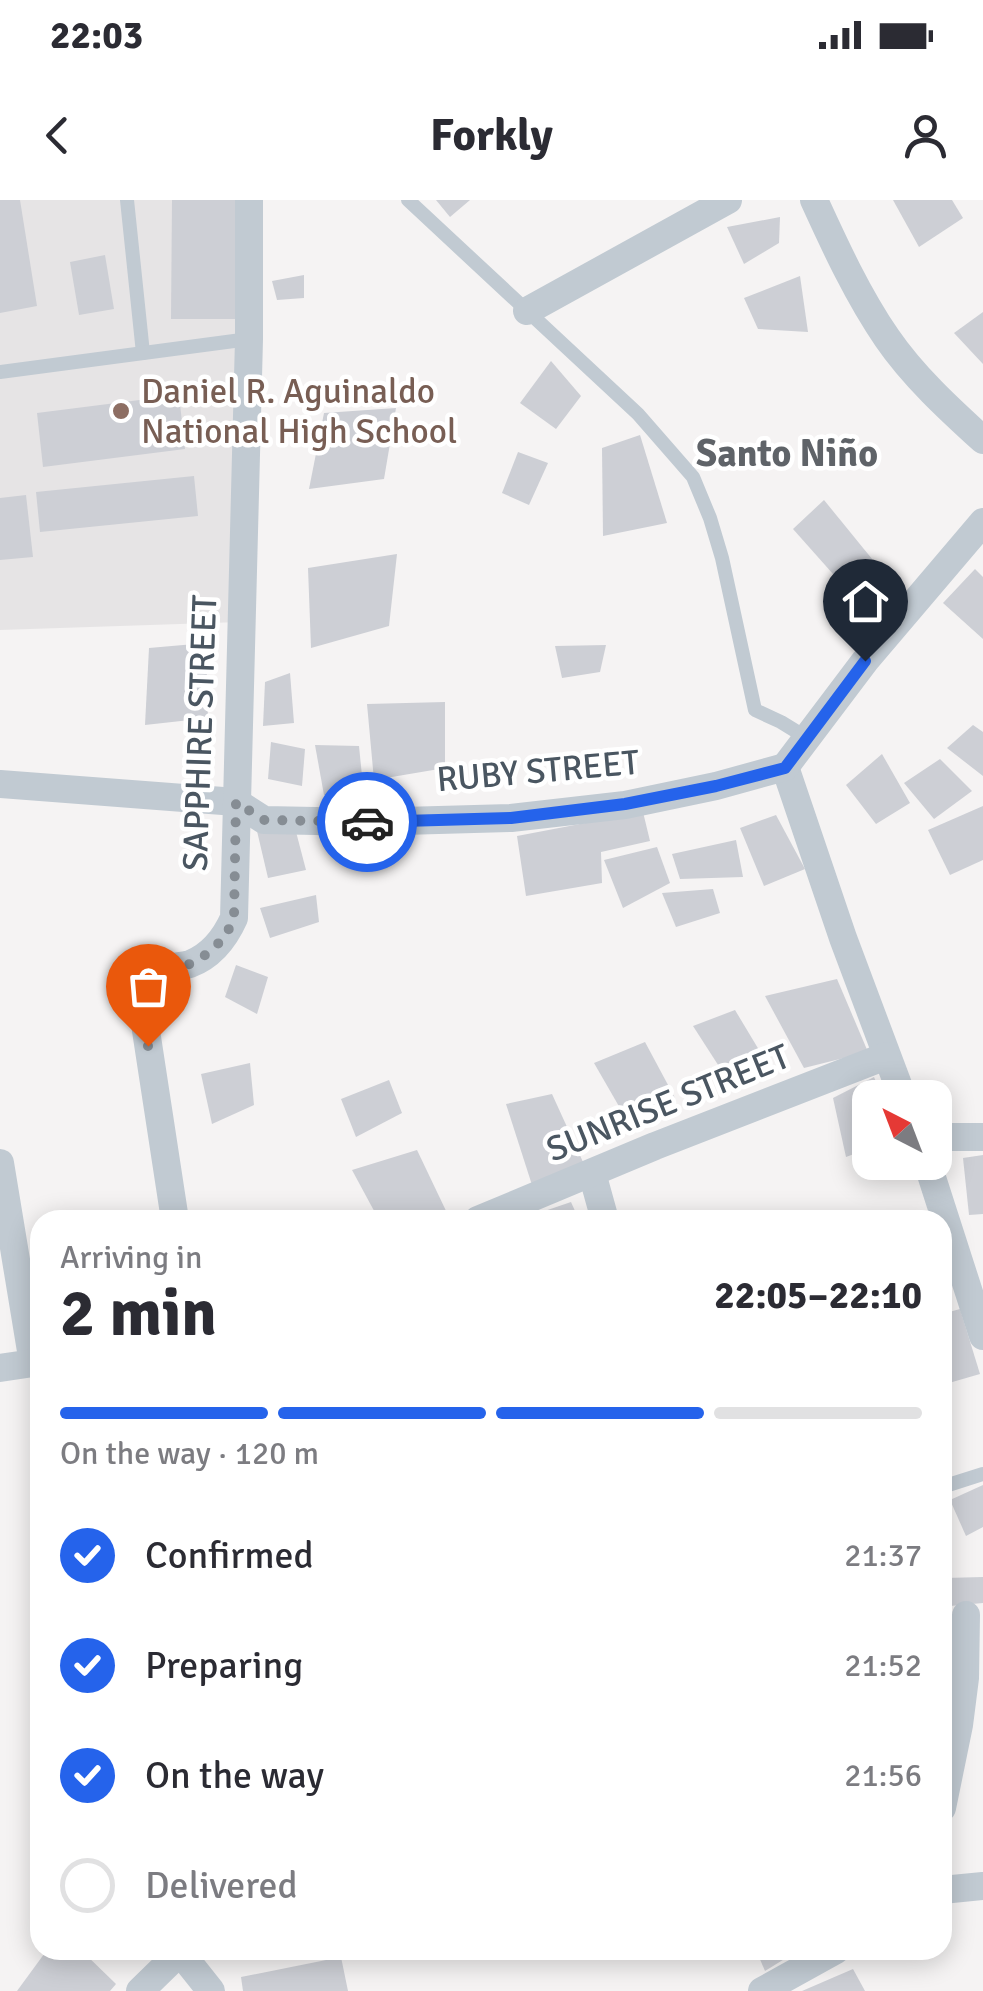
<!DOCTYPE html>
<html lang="en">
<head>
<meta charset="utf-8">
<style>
	body { margin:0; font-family:Signika,sans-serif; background:#f2f2f3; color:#2b2b33; height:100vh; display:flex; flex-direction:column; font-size:38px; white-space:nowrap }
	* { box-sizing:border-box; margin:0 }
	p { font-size:32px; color:#7c7c81 }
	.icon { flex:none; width:55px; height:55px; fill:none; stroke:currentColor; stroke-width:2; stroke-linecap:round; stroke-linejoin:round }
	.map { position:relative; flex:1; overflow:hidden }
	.side { position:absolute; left:30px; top:1010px; width:922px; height:750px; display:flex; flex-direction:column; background:#fff; border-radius:30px; box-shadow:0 5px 25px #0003 }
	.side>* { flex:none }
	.needle { width:65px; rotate:318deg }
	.controls { position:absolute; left:852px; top:880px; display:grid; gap:20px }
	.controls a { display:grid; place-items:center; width:100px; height:100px; border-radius:20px; background:#fff; box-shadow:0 5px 25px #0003; font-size:50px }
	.pin { position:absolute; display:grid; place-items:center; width:85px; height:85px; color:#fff; margin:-102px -42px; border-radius:50% 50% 50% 0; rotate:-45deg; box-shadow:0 0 10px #0007 }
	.pin .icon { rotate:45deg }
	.courier { position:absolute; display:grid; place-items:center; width:100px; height:100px; margin:-50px; border:8px solid #2563eb; border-radius:50%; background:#fff; color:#222; box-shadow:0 2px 12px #0007 }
	.headline em { font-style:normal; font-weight:700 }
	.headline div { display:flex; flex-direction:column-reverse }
	.headline { display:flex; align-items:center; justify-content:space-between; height:170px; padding:0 30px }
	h1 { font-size:65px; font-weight:700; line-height:75px }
	.bar { display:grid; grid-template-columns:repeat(4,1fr); gap:15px 10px; align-content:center; height:120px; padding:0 30px }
	.bar i { height:12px; border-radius:8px; background:#e1e1e2 }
	.bar .selected { background:#2563eb }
	.bar p { grid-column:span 4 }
	ol { padding:0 30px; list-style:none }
	li { display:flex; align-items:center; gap:30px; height:110px }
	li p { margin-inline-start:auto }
	li .icon { padding:10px; border-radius:50%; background:#2563eb; color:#fff; stroke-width:4 }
	li:last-child { color:#7c7c81 }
	li i { width:55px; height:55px; border:5px solid #e1e1e2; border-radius:50% }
	.status { display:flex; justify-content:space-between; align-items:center; height:70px; padding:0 50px; background:#fff; direction:ltr }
	.status svg { height:28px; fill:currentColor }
	header { display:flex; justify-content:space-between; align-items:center; height:130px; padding:0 30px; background:#fff; font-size:45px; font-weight:700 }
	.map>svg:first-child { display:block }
</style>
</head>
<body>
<div class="status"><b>22:03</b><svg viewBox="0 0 49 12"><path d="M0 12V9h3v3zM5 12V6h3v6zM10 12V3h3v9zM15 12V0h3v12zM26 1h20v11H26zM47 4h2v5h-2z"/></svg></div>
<header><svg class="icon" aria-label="back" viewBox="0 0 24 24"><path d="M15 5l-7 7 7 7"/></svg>Forkly<svg class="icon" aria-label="person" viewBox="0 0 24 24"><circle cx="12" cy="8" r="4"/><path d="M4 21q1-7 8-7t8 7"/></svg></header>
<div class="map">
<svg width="983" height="1791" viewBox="0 0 983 1791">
	<rect width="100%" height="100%" fill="#f5f3f3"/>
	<path fill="#e6e4e5" d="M 0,0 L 242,0 L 240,422 L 0,430 Z"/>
	<g fill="#cdcfd5">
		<path d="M 0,0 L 20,0 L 37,106 L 0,113 Z"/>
		<path d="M 172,0 L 238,0 L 236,119 L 171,119 Z"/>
		<path d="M 436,0 L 470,0 L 450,17 Z"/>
		<path d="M 893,0 L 952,0 L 963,18 L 919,47 Z"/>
		<path d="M 780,17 L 779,43 L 744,64 L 727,27 Z"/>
		<path d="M 105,55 L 114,109 L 79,115 L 70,62 Z"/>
		<path d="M 304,75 L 304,98 L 277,100 L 272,81 Z"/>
		<path d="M 800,76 L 808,132 L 758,129 L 744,98 Z"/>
		<path d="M 983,112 L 983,164 L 954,133 Z"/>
		<path d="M 551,161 L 581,196 L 556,229 L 520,203 Z"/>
		<path d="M 179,195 L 185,249 L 43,267 L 37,213 Z"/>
		<path d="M 396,208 L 384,279 L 309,289 L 324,213 Z"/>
		<path d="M 640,235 L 667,323 L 603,336 L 602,248 Z"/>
		<path d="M 518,252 L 548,263 L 529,305 L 502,293 Z"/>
		<path d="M 194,276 L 198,316 L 40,332 L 36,292 Z"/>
		<path d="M 26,295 L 33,357 L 0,360 L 0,298 Z"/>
		<path d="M 824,300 L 903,397 L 873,419 L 793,329 Z"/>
		<path d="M 397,354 L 389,426 L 311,448 L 308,368 Z"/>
		<path d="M 975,369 L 983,377 L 983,439 L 943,403 Z"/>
		<path d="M 206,443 L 208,518 L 145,525 L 149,448 Z"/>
		<path d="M 606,445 L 600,472 L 562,478 L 555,446 Z"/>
		<path d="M 290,473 L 294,523 L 263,526 L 265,482 Z"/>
		<path d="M 445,502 L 445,568 L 374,580 L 367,504 Z"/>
		<path d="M 973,525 L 983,532 L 983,576 L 947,548 Z"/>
		<path d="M 271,542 L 305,549 L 302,586 L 268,579 Z"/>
		<path d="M 315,545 L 359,546 L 364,596 L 324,595 Z"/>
		<path d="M 882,554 L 910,603 L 876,624 L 846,585 Z"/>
		<path d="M 940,559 L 972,591 L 934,619 L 904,583 Z"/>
		<path d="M 983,606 L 983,660 L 950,675 L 928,630 Z"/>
		<path d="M 643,612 L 650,641 L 601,652 L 602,683 L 526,696 L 517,636 Z"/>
		<path d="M 776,615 L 805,669 L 764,686 L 740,628 Z"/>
		<path d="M 295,628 L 306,670 L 268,678 L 257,631 Z"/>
		<path d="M 736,640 L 743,677 L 680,679 L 672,654 Z"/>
		<path d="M 657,647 L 670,683 L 623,708 L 604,660 Z"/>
		<path d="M 713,689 L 720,713 L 676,727 L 662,693 Z"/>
		<path d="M 316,695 L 319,722 L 270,738 L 260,708 Z"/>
		<path d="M 236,765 L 268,777 L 257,814 L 225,797 Z"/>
		<path d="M 837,779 L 868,852 L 804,868 L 765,796 Z"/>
		<path d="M 735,810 L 765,860 L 731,885 L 693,826 Z"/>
		<path d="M 645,842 L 675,898 L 624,915 L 594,863 Z"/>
		<path d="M 250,863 L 254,905 L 212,924 L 201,874 Z"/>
		<path d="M 874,877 L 883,898 L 870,898 L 870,948 L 846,957 L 833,898 Z"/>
		<path d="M 389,880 L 402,913 L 356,937 L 341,899 Z"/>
		<path d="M 552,894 L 583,962 L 532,985 L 506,904 Z"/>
		<path d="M 417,950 L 448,1015 L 436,1020 L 379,1020 L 352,970 Z"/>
		<path d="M 983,955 L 983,1014 L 969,1015 L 963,958 Z"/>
		<path d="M 571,1002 L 579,1020 L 521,1020 L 521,1019 Z"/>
		<path d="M 960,1109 L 980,1174 L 942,1185 L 942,1114 Z"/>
		<path d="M 983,1285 L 983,1327 L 966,1336 L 950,1300 Z"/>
		<path d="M 983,1377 L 983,1403 L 950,1406 L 945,1378 Z"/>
		<path d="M 957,1422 L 951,1492 L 942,1492 L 942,1424 Z"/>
		<path d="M 47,1750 L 81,1750 L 116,1784 L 110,1791 L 17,1791 Z"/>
		<path d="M 756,1750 L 799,1750 L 765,1771 Z"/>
		<path d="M 341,1757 L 348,1791 L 243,1791 L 241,1777 Z"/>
		<path d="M 853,1769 L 865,1791 L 802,1791 Z"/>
	</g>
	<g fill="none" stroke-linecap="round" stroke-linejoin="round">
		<g stroke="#c1cad2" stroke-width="14">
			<path d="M 127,0 L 143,153"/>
			<path d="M 408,0 L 638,214 L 693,277 L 710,318 L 722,358 L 755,510 L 781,522 L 807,538"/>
			<path d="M 0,172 L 249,139"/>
			<path d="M 942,1287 L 983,1274"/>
		</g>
		<g stroke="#c1cad2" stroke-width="28">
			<path d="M 814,0 C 835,46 858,96 887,138 C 913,176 949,209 983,240"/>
			<path d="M 527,111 L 728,0"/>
			<path d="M 785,567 L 843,738 L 903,898"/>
			<path d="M 785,567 L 865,461 L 983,322"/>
			<path d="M 0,584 L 236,602 L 264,620 L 367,622 L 511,618 L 625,605 L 716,586 L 785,567"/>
			<path d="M 935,937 L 983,937"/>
			<path d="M 927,962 L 983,1136"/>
			<path d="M 0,963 L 33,1163"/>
			<path d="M 592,973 L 605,1020"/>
			<path d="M 175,1020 L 143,811 C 148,792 152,773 173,767 C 179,766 184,766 190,764 C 211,756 225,738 234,718 L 249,139 L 249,0"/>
			<path d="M 478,1020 L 655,946 L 886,856"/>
			<path d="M 0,1168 L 40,1162"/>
			<path d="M 942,1608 L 959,1525 L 965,1478 L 966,1415"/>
			<path d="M 942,1690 L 983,1686"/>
			<path d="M 180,1752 L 211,1791"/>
			<path d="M 140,1791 L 182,1750"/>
			<path d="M 762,1791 L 836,1750"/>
		</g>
	</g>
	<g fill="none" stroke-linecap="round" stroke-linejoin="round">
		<path stroke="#868d94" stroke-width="10" stroke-dasharray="0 18" d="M 148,846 L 143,812 L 149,790 L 156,778 L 169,768 L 190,764 L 207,754 L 225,737 L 234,718 L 236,602 L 264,620 L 367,622"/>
		<path stroke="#2563eb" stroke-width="12" d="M 367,622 L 511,618 L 625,604 L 716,586 L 785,568 L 865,461"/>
	</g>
	<circle fill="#8d6e63" stroke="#fff" stroke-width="4" cx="121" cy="211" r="10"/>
	<g text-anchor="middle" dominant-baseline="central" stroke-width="9" stroke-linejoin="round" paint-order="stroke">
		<g font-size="35" fill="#785e54" stroke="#fff" text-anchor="start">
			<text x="141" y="191">Daniel R. Aguinaldo<tspan x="141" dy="40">National High School</tspan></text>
		</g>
		<g font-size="35" fill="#4a5661" stroke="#fff">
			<text transform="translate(200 533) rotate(-88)">SAPPHIRE STREET</text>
			<text transform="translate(538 571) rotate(-5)">RUBY STREET</text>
			<text transform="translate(668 903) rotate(-22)">SUNRISE STREET</text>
		</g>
		<g font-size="38" font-weight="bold" fill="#5f6368" stroke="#fff">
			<text x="787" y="253">Santo Niño</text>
		</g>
	</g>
</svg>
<div class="controls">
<a><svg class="needle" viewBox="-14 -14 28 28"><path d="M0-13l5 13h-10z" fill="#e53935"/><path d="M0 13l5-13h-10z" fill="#7c7c81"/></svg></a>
</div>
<div class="pin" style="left:148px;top:846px;background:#ea580c"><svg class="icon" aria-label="bag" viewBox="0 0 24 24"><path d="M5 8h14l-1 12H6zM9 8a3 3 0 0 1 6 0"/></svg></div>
<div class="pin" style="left:865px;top:461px;background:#1f2937"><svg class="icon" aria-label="home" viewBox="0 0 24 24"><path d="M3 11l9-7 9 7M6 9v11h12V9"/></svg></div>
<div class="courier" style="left:367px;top:622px"><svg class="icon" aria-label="car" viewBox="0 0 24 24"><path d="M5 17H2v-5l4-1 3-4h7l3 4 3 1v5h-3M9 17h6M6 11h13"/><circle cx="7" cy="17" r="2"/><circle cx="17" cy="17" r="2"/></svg></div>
<section class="side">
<div class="headline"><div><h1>2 min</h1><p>Arriving in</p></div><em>22:05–22:10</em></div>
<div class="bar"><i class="selected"></i><i class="selected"></i><i class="selected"></i><i></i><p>On the way · 120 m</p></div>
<ol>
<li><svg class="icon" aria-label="check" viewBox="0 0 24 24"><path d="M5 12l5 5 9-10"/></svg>Confirmed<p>21:37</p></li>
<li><svg class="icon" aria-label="check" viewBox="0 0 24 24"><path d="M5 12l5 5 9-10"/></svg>Preparing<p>21:52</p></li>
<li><svg class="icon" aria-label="check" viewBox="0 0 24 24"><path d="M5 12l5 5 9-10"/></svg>On the way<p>21:56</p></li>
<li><i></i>Delivered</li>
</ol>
</section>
</div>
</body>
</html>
